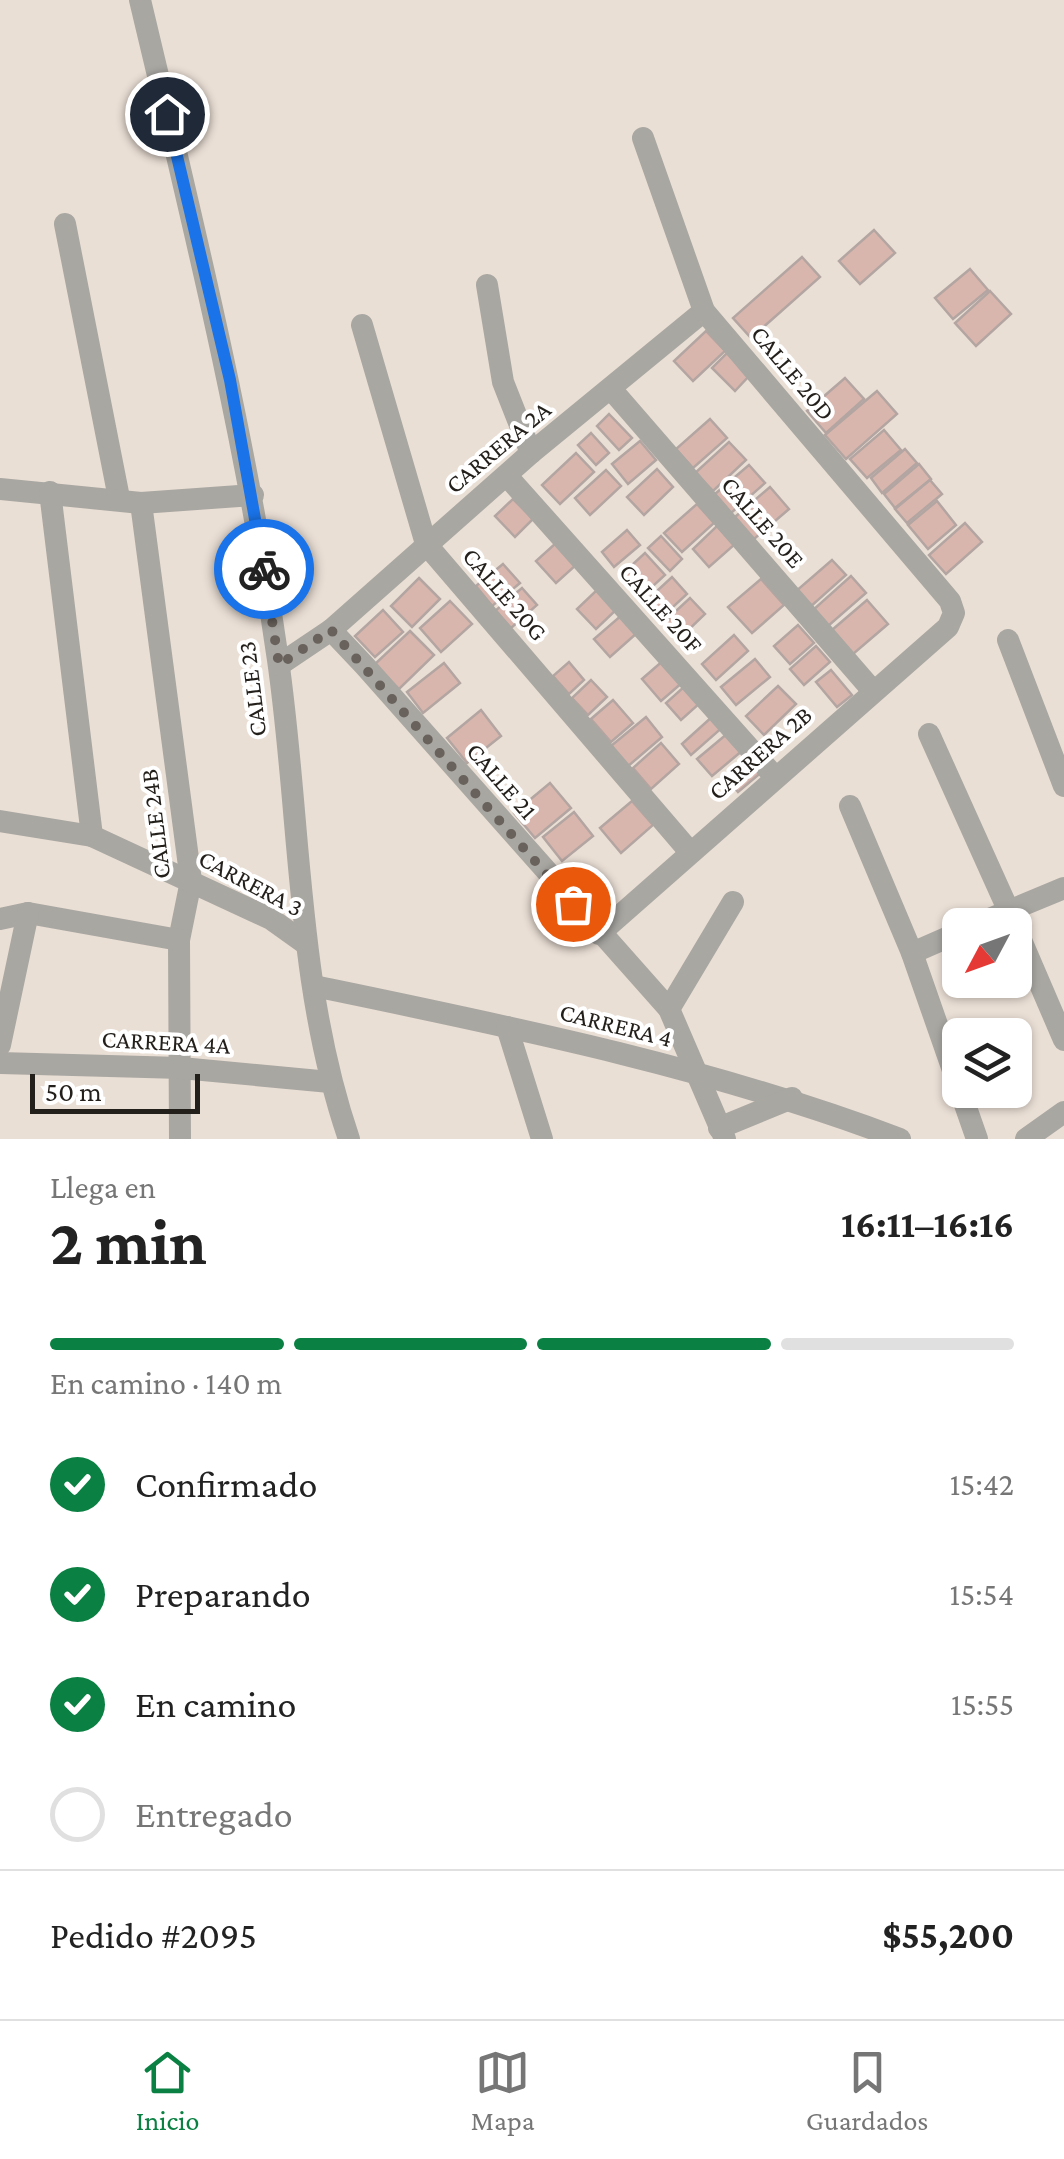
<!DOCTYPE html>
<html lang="es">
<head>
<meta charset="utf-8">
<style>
	body { margin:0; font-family:"Crimson Pro",serif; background:#f6f6f6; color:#222; height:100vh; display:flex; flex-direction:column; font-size:38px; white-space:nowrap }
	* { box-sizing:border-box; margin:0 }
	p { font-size:32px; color:#767676 }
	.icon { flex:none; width:55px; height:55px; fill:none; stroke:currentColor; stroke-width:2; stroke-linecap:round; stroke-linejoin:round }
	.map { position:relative; height:1139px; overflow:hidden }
	.sheet { display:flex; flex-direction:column; background:#fff; flex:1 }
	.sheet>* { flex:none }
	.needle { width:65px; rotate:229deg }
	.fabs { position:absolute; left:942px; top:908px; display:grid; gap:20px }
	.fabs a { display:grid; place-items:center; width:90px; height:90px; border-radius:15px; background:#fff; box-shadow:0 2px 8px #0004; font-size:50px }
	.scale { position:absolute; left:30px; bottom:25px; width:170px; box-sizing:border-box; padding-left:10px; border:5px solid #231f1b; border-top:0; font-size:28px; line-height:35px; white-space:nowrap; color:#231f1b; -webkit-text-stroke:8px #fff; paint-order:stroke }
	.pin { position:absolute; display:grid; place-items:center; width:85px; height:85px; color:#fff; margin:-42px; border:5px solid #fff; border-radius:50%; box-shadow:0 2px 10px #0007 }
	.courier { position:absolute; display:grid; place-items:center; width:100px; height:100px; margin:-50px; border:8px solid #1a73e8; border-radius:50%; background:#fff; color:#222; box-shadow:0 2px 12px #0007 }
	.summary em { font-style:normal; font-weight:700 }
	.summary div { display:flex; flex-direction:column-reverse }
	.summary { display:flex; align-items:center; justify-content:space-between; height:170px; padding:0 50px }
	h1 { font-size:65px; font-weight:700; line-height:75px }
	.bar { display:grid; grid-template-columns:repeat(4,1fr); gap:15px 10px; align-content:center; height:120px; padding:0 50px }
	.bar i { height:12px; border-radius:8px; background:#e0e0e0 }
	.bar .on { background:#0b8043 }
	.bar p { grid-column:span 4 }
	.line { display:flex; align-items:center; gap:25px; padding:0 50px; border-top:2px solid #e0e0e0 }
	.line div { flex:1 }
	ol { padding:0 50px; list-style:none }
	li { display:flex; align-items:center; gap:30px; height:110px }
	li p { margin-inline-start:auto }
	li .icon { padding:10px; border-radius:50%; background:#0b8043; color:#fff; stroke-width:4 }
	li:last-child { color:#767676 }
	li i { width:55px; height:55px; border:5px solid #e0e0e0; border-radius:50% }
	.menu { display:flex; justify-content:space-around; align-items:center; height:140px; border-top:2px solid #e0e0e0; background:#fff; font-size:28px; color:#767676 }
	.menu a { display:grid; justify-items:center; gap:5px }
	.menu .on { color:#0b8043 }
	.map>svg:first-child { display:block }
</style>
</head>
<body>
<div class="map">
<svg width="1064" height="1139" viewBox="0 0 1064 1139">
	<rect width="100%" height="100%" fill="#eadfd5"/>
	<g fill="#d9b6ad" stroke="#b3a5a1" stroke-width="2.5">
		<path d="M 874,230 L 895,253 L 860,284 L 839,261 Z"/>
		<path d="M 802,257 L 820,277 L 751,338 L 733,318 Z"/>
		<path d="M 970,269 L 988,290 L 953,319 L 935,298 Z"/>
		<path d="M 990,291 L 1011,314 L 976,346 L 955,323 Z"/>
		<path d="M 706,331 L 725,351 L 693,381 L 674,361 Z"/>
		<path d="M 727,353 L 749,376 L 735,391 L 712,368 Z"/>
		<path d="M 845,378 L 864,399 L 826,433 L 807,411 Z"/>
		<path d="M 877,391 L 897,414 L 846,459 L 825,435 Z"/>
		<path d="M 609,414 L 632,438 L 619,450 L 597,426 Z"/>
		<path d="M 710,419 L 727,438 L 693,468 L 676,449 Z"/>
		<path d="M 884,430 L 901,450 L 867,478 L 850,459 Z"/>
		<path d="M 591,433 L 609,453 L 596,465 L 578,445 Z"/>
		<path d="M 640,441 L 656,460 L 628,484 L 612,464 Z"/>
		<path d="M 729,442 L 746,460 L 713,491 L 695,473 Z"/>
		<path d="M 905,449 L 917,463 L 882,493 L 871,478 Z"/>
		<path d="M 576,453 L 594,472 L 560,504 L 542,485 Z"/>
		<path d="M 919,464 L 931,479 L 895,508 L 884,494 Z"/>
		<path d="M 749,465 L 765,483 L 731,513 L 715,494 Z"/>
		<path d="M 657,469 L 673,487 L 644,515 L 627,497 Z"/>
		<path d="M 606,470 L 621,486 L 590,515 L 575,498 Z"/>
		<path d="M 930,480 L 942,494 L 907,523 L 895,509 Z"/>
		<path d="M 770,487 L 789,509 L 754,539 L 735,517 Z"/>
		<path d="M 513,499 L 533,519 L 515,537 L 495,516 Z"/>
		<path d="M 937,501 L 956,525 L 928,549 L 908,525 Z"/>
		<path d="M 697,504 L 714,523 L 682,552 L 664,533 Z"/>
		<path d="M 965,523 L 982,542 L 946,574 L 929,555 Z"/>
		<path d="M 717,526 L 734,545 L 709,567 L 693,549 Z"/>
		<path d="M 627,530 L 640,545 L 614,567 L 602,552 Z"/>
		<path d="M 661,536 L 682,559 L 670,571 L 648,548 Z"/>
		<path d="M 556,543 L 576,565 L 556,583 L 536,561 Z"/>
		<path d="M 645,553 L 665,575 L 641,597 L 621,575 Z"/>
		<path d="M 832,560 L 846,575 L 809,608 L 795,592 Z"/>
		<path d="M 503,564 L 520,583 L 492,606 L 476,586 Z"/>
		<path d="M 851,576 L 866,593 L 828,626 L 813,610 Z"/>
		<path d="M 672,577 L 687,594 L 660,619 L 645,602 Z"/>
		<path d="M 419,578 L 440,599 L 412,627 L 391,606 Z"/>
		<path d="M 761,579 L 784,605 L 752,633 L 728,607 Z"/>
		<path d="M 522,588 L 537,605 L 511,628 L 495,611 Z"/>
		<path d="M 598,589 L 617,609 L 596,629 L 577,609 Z"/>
		<path d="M 690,598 L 705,614 L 679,639 L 664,622 Z"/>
		<path d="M 867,600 L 888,624 L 853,654 L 832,630 Z"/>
		<path d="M 450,601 L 472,624 L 441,652 L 420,628 Z"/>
		<path d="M 383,610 L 403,632 L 375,657 L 355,636 Z"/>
		<path d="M 623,614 L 638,632 L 610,657 L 594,639 Z"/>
		<path d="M 798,625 L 814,643 L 790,664 L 774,646 Z"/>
		<path d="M 410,631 L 434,655 L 399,689 L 375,664 Z"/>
		<path d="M 734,635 L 748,651 L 716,680 L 702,664 Z"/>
		<path d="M 816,646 L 830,662 L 804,685 L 790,669 Z"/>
		<path d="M 665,659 L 684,681 L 661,701 L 642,679 Z"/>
		<path d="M 755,659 L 770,677 L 736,705 L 721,687 Z"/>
		<path d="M 569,662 L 584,680 L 569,694 L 553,676 Z"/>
		<path d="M 444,663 L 460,683 L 423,713 L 407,692 Z"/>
		<path d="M 831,670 L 852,695 L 837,707 L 816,682 Z"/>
		<path d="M 591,680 L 607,697 L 588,715 L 572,698 Z"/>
		<path d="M 685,686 L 700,703 L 681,720 L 666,703 Z"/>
		<path d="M 778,686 L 796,704 L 764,735 L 746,716 Z"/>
		<path d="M 613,700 L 633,723 L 611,742 L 591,719 Z"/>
		<path d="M 481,710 L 501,736 L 467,763 L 447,738 Z"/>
		<path d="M 714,715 L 724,726 L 691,755 L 682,744 Z"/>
		<path d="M 646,717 L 662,737 L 627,767 L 611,746 Z"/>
		<path d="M 728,733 L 743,750 L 712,776 L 697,759 Z"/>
		<path d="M 661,743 L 679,764 L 651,789 L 633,768 Z"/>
		<path d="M 753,759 L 763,771 L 738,792 L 728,780 Z"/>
		<path d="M 550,783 L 571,808 L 535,838 L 514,813 Z"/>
		<path d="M 632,801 L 653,825 L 621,853 L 600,828 Z"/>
		<path d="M 574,812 L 593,836 L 562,861 L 543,837 Z"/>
	</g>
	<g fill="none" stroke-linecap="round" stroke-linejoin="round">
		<g stroke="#a9a7a2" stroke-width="22">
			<path d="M 140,0 C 192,219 246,437 278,660 C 301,820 296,985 349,1139"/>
			<path d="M 65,224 L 119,498"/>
			<path d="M 487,285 L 503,382 L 531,453"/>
			<path d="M 362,325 L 426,544 L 690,852"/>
			<path d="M 611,389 L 873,691"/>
			<path d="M 507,476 L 775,777"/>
			<path d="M 0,489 L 141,503 L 253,495"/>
			<path d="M 50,492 L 92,836"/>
			<path d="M 141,503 L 191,881 L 179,940 L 180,1139"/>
			<path d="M 331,630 L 531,453 L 704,311"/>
			<path d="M 1008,640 L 1064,786"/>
			<path d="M 279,665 L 331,630 L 365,666 L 669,1009 L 725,1139"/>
			<path d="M 929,734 L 1015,925"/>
			<path d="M 850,806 L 912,953 L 977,1139"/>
			<path d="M 0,821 L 92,836 L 271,919 L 306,944"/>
			<path d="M 0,919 L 28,913 L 179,940"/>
			<path d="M 975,925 L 1064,888"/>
			<path d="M 1015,926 L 1064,1040"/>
			<path d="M 599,934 L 948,627 L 954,613 L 950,601 L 704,311 L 643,138"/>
			<path d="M 912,953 L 960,932"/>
			<path d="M 314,986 C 512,1027 710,1067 900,1139"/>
			<path d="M 669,1009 L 733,902"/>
			<path d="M 507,1027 L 542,1139"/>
			<path d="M 0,1045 L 28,913"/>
			<path d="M 0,1063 L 181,1068 L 330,1082"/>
			<path d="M 719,1128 L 792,1098"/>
			<path d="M 1026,1139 L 1064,1112"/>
		</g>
	</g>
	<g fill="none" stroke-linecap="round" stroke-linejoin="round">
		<path stroke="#69625c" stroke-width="10" stroke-dasharray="0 18" d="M 264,569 L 279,665 L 331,630 L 573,904"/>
		<path stroke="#1a73e8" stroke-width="12" d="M 167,114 L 230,380 L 264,569"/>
	</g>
	<g text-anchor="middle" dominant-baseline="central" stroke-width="8" stroke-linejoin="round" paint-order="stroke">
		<g font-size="25" fill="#231f1b" stroke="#fff">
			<text transform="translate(793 373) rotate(50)">CALLE 20D</text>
			<text transform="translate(498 447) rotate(-40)">CARRERA 2A</text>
			<text transform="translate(763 522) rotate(49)">CALLE 20E</text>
			<text transform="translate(505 594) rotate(49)">CALLE 20G</text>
			<text transform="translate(661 608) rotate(48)">CALLE 20F</text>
			<text transform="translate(252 689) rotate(-97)">CALLE 23</text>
			<text transform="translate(760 753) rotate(-41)">CARRERA 2B</text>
			<text transform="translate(502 781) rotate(49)">CALLE 21</text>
			<text transform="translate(155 824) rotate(-97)">CALLE 24B</text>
			<text transform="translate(251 883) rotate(28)">CARRERA 3</text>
			<text transform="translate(616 1025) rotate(14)">CARRERA 4</text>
			<text transform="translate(166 1042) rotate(3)">CARRERA 4A</text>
		</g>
	</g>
</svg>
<div class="fabs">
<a><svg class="needle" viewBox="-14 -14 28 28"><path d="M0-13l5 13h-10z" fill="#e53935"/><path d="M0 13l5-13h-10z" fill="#767676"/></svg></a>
<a><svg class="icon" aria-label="layers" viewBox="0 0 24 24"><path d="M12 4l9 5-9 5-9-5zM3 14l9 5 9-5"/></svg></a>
</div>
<div class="scale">50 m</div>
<div class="pin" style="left:573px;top:904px;background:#ea580c"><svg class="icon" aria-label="bag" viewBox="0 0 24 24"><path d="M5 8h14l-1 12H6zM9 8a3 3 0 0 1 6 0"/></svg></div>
<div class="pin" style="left:167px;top:114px;background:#1f2937"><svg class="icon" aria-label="home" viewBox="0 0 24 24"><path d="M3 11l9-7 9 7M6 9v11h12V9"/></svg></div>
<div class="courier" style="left:264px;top:569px"><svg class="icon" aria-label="bike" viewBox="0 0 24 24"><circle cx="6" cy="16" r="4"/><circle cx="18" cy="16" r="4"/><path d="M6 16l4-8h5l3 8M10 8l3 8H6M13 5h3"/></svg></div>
</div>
<section class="sheet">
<div class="summary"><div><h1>2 min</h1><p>Llega en</p></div><em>16:11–16:16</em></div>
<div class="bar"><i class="on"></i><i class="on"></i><i class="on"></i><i></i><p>En camino · 140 m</p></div>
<ol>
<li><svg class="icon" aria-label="check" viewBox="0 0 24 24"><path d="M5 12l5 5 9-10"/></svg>Confirmado<p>15:42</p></li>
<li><svg class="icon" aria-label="check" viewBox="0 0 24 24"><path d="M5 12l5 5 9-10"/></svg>Preparando<p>15:54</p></li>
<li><svg class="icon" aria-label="check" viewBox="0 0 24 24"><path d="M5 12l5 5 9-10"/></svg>En camino<p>15:55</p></li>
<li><i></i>Entregado</li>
</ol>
<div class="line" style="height:130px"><div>Pedido #2095</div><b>$55,200</b></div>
</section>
<nav class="menu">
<a class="on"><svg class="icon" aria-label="home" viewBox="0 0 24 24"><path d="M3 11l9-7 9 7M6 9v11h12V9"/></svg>Inicio</a>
<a><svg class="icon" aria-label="map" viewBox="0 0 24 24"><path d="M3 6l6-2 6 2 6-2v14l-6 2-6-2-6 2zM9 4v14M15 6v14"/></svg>Mapa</a>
<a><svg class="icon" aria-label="saved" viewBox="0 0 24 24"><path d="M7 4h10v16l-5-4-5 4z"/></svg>Guardados</a>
</nav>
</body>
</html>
